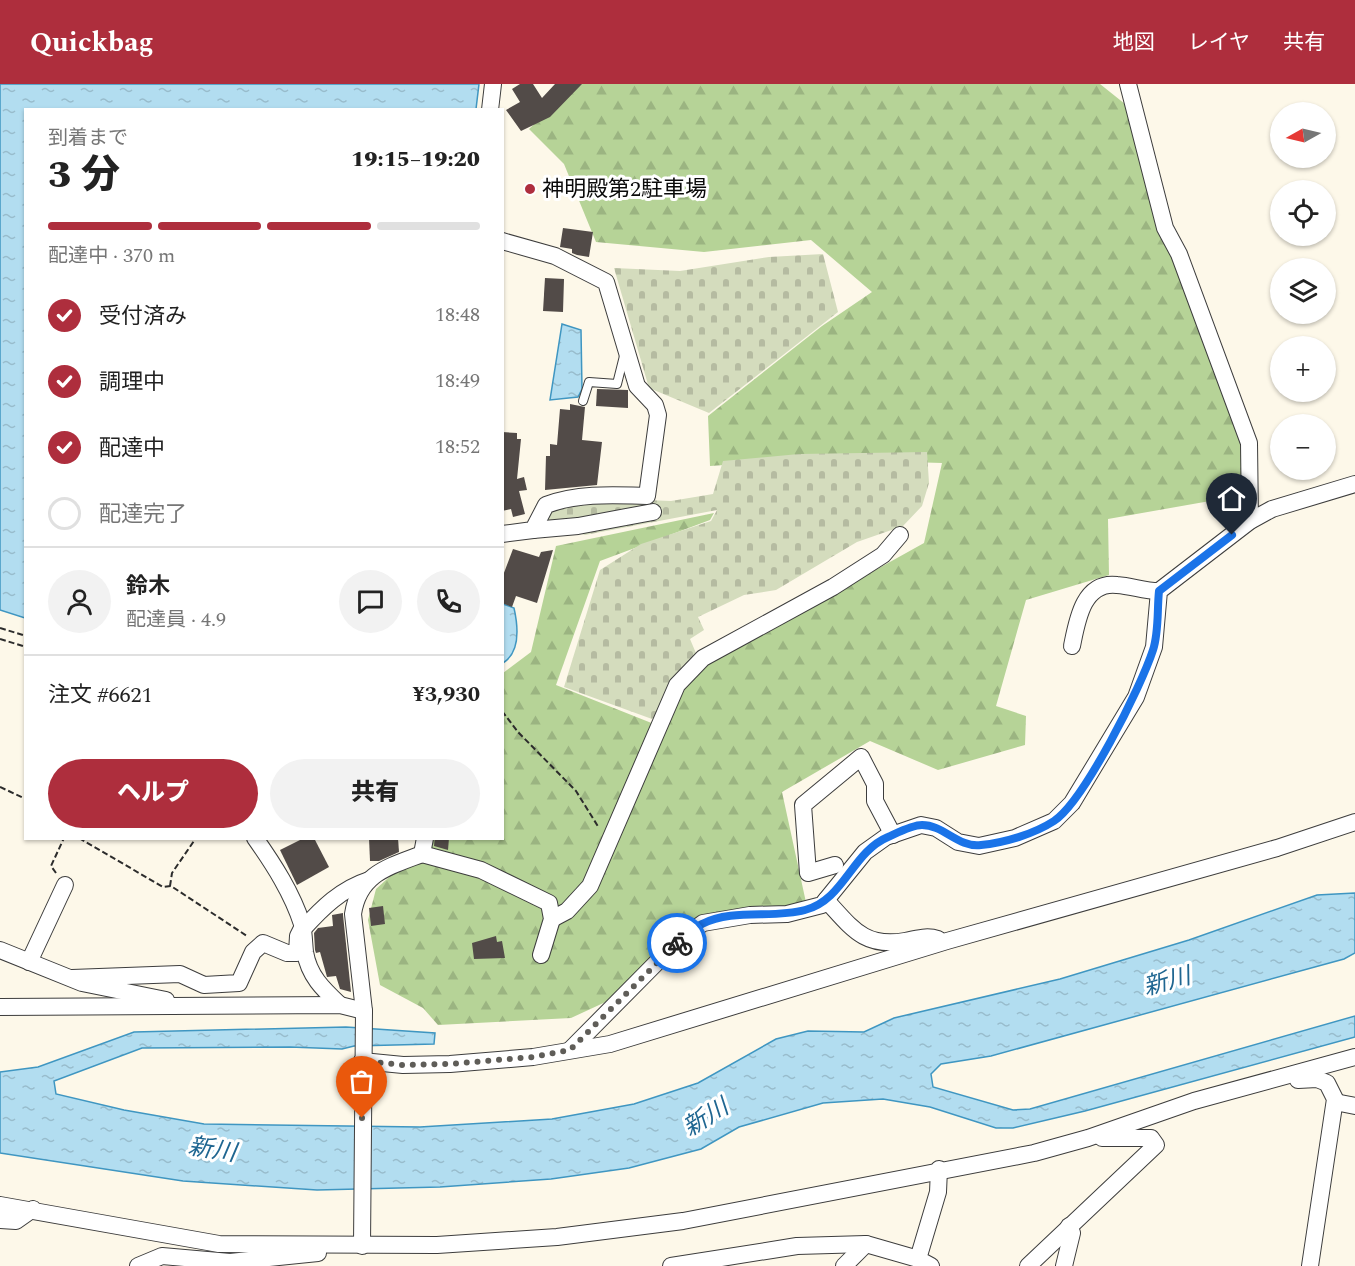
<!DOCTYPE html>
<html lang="ja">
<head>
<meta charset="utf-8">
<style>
	body { margin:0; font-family:Spectral,"Noto Sans JP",serif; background:#f2f2f2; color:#222; height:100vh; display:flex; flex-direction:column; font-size:22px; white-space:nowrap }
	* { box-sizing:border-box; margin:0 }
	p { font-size:20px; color:#767676 }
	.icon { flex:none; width:33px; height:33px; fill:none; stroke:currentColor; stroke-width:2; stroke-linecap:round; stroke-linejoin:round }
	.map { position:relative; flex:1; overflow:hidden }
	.side { position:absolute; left:24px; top:24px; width:480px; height:732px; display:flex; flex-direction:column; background:#fff; border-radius:0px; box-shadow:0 2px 4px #0004 }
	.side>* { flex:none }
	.needle { width:39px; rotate:262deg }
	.controls { position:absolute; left:1270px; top:18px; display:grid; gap:12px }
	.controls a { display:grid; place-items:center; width:66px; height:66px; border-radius:50%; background:#fff; box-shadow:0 2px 4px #0004; font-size:30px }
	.pin { position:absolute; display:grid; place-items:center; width:51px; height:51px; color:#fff; margin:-62px -26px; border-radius:50% 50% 50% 0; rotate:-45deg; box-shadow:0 0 6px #0007 }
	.pin .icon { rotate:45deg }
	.courier { position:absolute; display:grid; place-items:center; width:60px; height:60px; margin:-30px; border:4px solid #1a73e8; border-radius:50%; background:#fff; color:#222; box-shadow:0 2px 8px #0007 }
	.headline em { font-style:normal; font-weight:800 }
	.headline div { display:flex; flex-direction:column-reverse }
	.headline { display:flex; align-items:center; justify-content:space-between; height:102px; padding:0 24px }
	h1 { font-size:39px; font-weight:800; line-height:45px }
	.bar { display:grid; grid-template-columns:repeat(4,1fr); gap:9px 6px; align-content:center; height:72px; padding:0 24px }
	.bar i { height:8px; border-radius:4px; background:#e0e0e0 }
	.bar .active { background:#ae2e3d }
	.bar p { grid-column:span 4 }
	.line { display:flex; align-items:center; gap:15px; padding:0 24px; border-top:2px solid #e0e0e0 }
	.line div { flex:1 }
	.round { display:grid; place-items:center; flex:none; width:63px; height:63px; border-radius:32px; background:#f2f2f2 }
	ol { padding:0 24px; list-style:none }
	li { display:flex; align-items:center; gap:18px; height:66px }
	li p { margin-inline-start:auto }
	li .icon { padding:6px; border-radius:50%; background:#ae2e3d; color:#fff; stroke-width:4 }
	li:last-child { color:#767676 }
	li i { width:33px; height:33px; border:3px solid #e0e0e0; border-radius:50% }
	.button { display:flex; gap:12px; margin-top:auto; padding:12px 24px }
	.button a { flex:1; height:69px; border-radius:36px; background:#ae2e3d; color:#fff; font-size:24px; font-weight:800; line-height:69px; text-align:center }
	.button a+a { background:#f2f2f2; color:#222 }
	header { display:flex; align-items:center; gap:36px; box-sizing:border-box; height:84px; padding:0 30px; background:#ae2e3d; color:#fff }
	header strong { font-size:28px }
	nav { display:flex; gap:33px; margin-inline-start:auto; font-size:21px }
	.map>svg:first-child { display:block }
</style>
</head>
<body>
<header>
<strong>Quickbag</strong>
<nav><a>地図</a><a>レイヤ</a><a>共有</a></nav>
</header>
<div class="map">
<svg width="1355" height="1182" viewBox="0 0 1355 1182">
	<defs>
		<pattern id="forest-firs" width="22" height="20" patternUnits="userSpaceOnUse" patternTransform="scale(1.5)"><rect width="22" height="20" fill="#b6d397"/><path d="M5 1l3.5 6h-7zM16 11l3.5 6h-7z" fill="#9bb481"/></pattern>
		<pattern id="cemetery-stones" width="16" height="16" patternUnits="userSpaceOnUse" patternTransform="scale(1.5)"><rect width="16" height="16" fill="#d4dcbd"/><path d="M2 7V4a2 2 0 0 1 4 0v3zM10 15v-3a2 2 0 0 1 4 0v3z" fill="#b5bba1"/></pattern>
		<pattern id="water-ripples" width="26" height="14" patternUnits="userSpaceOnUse" patternTransform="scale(1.5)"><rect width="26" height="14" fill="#b2ddf0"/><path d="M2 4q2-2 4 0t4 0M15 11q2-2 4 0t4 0" fill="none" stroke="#98bccc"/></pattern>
	</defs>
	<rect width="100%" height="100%" fill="#fdf8e9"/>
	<path fill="url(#forest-firs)" d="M 577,0 L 1100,0 L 1130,24 L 1179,183 L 1241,351 L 1244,411 L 1108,435 L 1109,491 L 1026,516 L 996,622 L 1026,632 L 1025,661 L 938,686 L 870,657 L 782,708 L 807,823 L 699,832 L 625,909 L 571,934 L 438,941 L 423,924 L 380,901 L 368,836 L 376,805 L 431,755 L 502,754 L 503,589 L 531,568 L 556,462 L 714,429 L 710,436 L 600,477 L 556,601 L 654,640 L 696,586 L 924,459 L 942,379 L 812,375 L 710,382 L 708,332 L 822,242 L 872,208 L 811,156 L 704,168 L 596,158 L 564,80 L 529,45 Z"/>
	<g fill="url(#cemetery-stones)">
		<path d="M 823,170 L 838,228 L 709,329 L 649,304 L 614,184 L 680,187 L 769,173 Z"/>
		<path d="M 927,368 L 929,399 L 922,422 L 903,442 L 857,458 L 776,506 L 744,511 L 698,533 L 704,546 L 690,555 L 698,574 L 657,631 L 652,635 L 564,603 L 600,486 L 641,460 L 711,437 L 717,426 L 585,451 L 541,437 L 548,425 L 598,414 L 671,417 L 713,410 L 723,377 L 799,370 Z"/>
	</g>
	<g fill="url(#water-ripples)" stroke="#3f96c1" stroke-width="1.5">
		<path d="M 0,0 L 479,0 L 476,25 L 26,26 L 25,534 L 0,526 Z"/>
		<path d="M 562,240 L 581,246 L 582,305 L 578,313 L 550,316 Z"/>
		<path d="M 503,520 L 514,524 C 518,542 521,568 503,579 Z"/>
		<path d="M 1355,809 L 1355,869 L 1344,875 L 991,972 L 941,980 L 931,990 L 933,1003 L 1013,1026 L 1030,1025 L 1355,932 L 1355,953 L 1085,1027 L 1013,1044 L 996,1044 L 930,1023 L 883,1015 L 823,1019 L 739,1043 L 701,1065 L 629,1084 L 551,1095 L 440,1103 L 317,1106 L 183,1097 L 0,1069 L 0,988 L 38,983 L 134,948 L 346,943 L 435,949 L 434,960 L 354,962 L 342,965 L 290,963 L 142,964 L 54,997 L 56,1010 L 124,1026 L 204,1040 L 420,1043 L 552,1035 L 634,1020 L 698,999 L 776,955 L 808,947 L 864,948 L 894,934 L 1060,895 L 1189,856 L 1317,811 Z"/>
	</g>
	<g fill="#524b48">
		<path d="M 520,0 L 533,0 L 542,14 L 555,0 L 582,0 L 550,33 L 521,47 L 506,26 L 520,18 L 512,5 Z"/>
		<path d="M 563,144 L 593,148 L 589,173 L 577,171 L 572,169 L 572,165 L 560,163 Z"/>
		<path d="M 545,194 L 564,195 L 563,228 L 543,227 Z"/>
		<path d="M 597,305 L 628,306 L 628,324 L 596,322 Z"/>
		<path d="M 570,320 L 585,323 L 582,356 L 602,358 L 597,401 L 545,406 L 546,372 L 550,372 L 550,360 L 557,361 L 560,325 L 570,326 Z"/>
		<path d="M 502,348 L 517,349 L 517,355 L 521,355 L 517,395 L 524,393 L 527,406 L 519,407 L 525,430 L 513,433 L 511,425 L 502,427 Z"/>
		<path d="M 513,465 L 539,473 L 541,468 L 553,466 L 537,519 L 516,512 L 512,523 L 502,519 L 502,494 Z"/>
		<path d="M 304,754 L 314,754 L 329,783 L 297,801 L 280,766 Z"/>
		<path d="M 369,754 L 398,754 L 399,768 L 379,777 L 370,777 Z"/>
		<path d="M 435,754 L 449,754 L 448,766 L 434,762 Z"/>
		<path d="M 383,822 L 385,840 L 371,842 L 369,824 Z"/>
		<path d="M 343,829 L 343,831 L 351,908 L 340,905 L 336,892 L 327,893 L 320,868 L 316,869 L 315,866 L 314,849 L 318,844 L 333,842 L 332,831 Z"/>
		<path d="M 496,852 L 497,858 L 502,857 L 505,874 L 474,875 L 472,859 Z"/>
	</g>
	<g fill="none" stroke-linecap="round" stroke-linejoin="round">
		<g stroke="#3d3d3d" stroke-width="10">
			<path id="lane" d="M 583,317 L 589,298 L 617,300 L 624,272"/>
		</g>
		<g stroke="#3d3d3d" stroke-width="18">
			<g id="street">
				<path d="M 1128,0 L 1165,144 L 1179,170 L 1249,359 L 1250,437"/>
				<path d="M 490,26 L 493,0"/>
				<path d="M 502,157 L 555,172 L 606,198 L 637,302 L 655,321 L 658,331 L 647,412 C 613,411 578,409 546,421 L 533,446 L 502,450"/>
				<path d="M 533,446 L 578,442 L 653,428"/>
				<path d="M 1072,562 C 1077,537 1083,497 1117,501 C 1132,502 1144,507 1159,507"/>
				<path d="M 255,754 C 274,781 292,809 302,840 C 304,849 304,859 305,868 C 309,892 323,905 340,921"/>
				<path d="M 422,770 L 481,786 L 549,819 L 552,835 L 541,871"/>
				<path d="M 835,781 L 808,789 L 803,721 L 861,673 L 875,700 L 875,717 L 893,751"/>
				<path d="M 826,816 C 852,844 864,864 905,857 C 917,855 926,851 938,855"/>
				<path d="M 552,835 L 567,827 L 590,802 L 677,601 L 703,574 L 833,503 L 883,471 L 900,451"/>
				<path d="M 303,845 C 322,824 341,805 369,796"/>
				<path d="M 0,866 L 82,899 L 166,916"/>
				<path d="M 29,878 L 65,801"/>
				<path d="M 72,894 L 180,890 L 204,901 L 239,899 L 253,868 L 263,859 L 287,869 L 297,869 L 298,852 L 303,842"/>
				<path d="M 0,923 L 340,921 L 364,927"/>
				<path d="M 570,966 L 677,858 L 703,839 L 750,831 L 787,830 L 822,821 L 865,768 L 886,753 L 921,741 L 936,744 L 958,758 L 979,762 L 1015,754 L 1054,737 L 1072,719 L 1136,613 L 1154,563 L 1159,507 L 1250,437 L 1272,425 L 1355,400"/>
				<path d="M 362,977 L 403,981 L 450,980 L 533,973 L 610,960 L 947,857 L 1277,764 L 1355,738"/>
				<path d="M 1298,996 L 1317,995 L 1327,999 L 1335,1015 L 1310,1182"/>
				<path d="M 1335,1018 L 1355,1022"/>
				<path d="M 0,1121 L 219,1160 L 437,1161 L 557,1153 L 683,1137 L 1034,1069 L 1088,1054 L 1194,1017 L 1355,973"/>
				<path d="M 0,1136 L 16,1137 L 33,1125"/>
				<path d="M 362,1162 L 364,927 L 353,830 C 359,790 388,783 422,770 L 425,754"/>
				<path d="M 138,1182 L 162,1172 L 230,1178"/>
				<path d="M 230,1182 L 230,1178 L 318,1169"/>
				<path d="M 671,1182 L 797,1162 L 866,1160 L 918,1175"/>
				<path d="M 844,1182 L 866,1160"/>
				<path d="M 931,1182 L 918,1175 L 938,1108 L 939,1085"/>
				<path d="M 1028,1182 L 1156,1061 L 1151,1054 L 1102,1054"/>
				<path d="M 1064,1182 L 1072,1149 L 1069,1142"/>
			</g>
		</g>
		<g stroke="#2c2c2c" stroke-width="2" stroke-dasharray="6 3" stroke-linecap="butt">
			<path d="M 0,544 L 26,552"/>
			<path d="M 0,555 L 26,563"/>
			<path d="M 502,627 L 518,648 L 576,707 L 599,744"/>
			<path d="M 0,703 L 26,715"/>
			<path d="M 79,754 L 163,803 L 171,802 L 247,852"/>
			<path d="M 56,789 L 51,782 L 64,754"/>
			<path d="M 170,802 L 172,789 L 196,754"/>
		</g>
		<use href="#lane" stroke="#fff" stroke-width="8"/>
		<use href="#street" stroke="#fff" stroke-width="16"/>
	</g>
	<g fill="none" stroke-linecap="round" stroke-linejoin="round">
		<path stroke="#5f5d58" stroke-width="6" stroke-dasharray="0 10.8" d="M 362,1034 L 362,977 L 403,981 L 450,980 L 533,973 L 570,966 L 677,859"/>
		<path stroke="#1a73e8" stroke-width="8" d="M 677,859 C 685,853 693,844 702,840 C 733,824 773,835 805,826 C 844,816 852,768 888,753 C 897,749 912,741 922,741 C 944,741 958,764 981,761 C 1004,759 1034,750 1054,737 C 1084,717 1141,603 1153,566 C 1159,548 1157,526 1159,507 L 1232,451"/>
	</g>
	<circle fill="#ae2e3d" stroke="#fff" stroke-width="2" cx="530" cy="105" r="6"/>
	<g text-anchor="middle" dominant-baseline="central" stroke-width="6" stroke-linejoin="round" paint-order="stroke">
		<g font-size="22" fill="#0a0a0a" stroke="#fff" text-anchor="start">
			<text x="542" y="105">神明殿第2駐車場</text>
		</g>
		<g font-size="24" font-style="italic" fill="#1f6691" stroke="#fff">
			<text transform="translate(1167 898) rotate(-15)">新川</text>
			<text transform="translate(706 1034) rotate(-32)">新川</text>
			<text transform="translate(212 1066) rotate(9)">新川</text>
		</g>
	</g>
</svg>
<div class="controls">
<a><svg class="needle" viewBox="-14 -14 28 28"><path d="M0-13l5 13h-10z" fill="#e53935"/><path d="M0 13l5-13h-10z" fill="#767676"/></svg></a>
<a><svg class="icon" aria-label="locate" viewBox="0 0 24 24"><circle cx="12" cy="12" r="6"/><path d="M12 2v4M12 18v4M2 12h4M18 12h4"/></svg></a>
<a><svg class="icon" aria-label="layers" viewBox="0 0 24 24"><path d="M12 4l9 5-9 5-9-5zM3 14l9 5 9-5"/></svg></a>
<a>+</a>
<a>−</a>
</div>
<div class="pin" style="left:362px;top:1034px;background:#ea580c"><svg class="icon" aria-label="bag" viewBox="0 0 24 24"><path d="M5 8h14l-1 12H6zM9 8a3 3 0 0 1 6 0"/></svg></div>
<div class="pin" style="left:1232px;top:451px;background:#1f2937"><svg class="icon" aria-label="home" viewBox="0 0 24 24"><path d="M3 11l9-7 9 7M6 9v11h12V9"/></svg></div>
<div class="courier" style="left:677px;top:859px"><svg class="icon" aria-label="bike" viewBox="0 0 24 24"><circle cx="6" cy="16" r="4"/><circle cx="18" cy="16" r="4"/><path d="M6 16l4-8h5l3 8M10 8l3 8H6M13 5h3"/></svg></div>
<section class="side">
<div class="headline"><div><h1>3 分</h1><p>到着まで</p></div><em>19:15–19:20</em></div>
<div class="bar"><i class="active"></i><i class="active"></i><i class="active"></i><i></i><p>配達中 · 370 m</p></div>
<ol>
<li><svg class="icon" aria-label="check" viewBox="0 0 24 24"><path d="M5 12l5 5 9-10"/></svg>受付済み<p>18:48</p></li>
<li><svg class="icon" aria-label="check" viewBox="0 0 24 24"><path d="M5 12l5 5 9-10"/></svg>調理中<p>18:49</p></li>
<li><svg class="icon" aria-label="check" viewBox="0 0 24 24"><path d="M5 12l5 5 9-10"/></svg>配達中<p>18:52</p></li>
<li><i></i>配達完了</li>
</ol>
<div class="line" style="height:108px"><a class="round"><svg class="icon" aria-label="person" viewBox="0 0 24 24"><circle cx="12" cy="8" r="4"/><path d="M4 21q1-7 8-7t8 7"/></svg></a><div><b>鈴木</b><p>配達員 · 4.9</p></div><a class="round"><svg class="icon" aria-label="chat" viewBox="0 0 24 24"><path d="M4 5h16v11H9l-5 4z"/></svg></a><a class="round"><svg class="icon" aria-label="phone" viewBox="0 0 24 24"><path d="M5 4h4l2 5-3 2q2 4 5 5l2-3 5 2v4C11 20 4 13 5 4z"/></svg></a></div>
<div class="line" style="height:78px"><div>注文 #6621</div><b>¥3,930</b></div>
<div class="button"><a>ヘルプ</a><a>共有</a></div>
</section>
</div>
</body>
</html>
